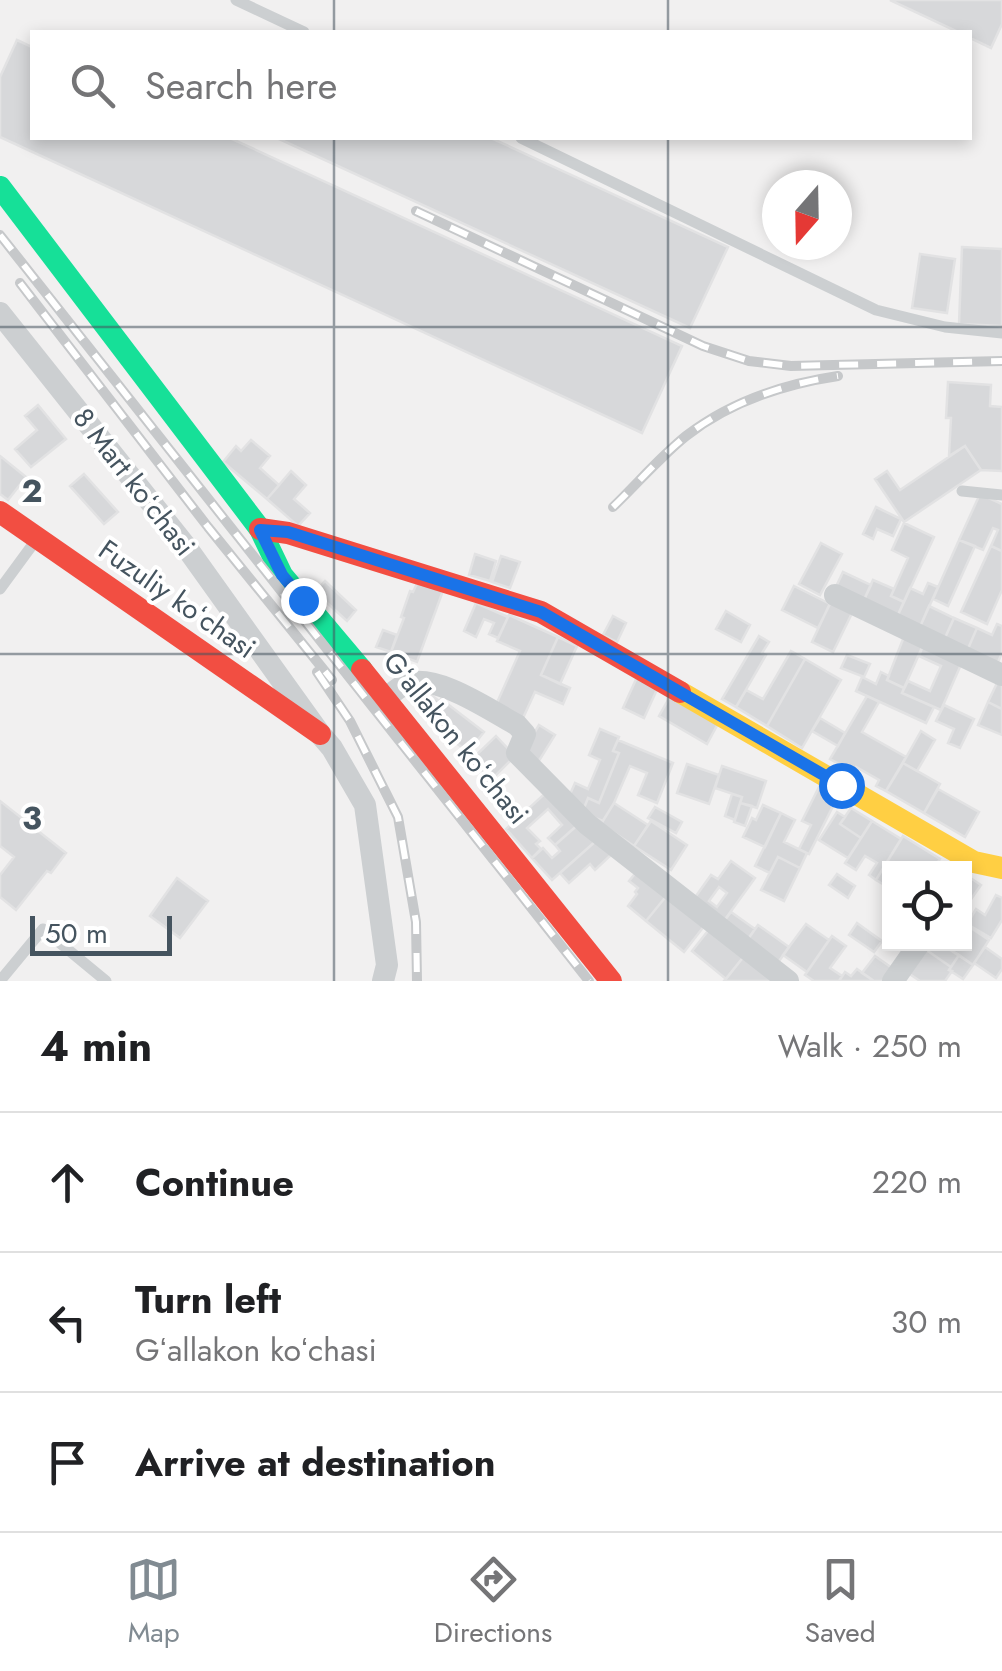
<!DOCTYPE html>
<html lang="en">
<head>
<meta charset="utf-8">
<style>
	body { margin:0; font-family:Jost,sans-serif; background:#f2f2f2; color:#202124 }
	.controls { position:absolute; right:30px; bottom:30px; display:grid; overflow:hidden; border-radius:0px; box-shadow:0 5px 15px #0003 }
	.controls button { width:90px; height:90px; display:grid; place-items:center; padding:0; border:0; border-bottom:2px solid #e0e0e0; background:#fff; color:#202124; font:50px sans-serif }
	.compass { position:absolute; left:762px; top:170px; width:90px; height:90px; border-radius:50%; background:#fff; box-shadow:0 5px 15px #0003; rotate:200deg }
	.scale { position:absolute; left:30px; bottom:25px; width:142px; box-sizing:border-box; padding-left:10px; border:5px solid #45545f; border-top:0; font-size:28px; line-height:35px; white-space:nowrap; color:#45545f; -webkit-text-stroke:8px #fff; paint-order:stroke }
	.stop { position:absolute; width:30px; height:30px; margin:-22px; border:8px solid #1a73e8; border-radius:50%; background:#fff }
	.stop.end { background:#1a73e8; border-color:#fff; box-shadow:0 2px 10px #0008 }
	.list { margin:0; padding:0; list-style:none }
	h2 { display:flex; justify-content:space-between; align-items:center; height:130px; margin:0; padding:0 40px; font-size:42px }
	h2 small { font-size:32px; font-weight:400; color:#757577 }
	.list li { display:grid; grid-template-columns:65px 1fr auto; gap:30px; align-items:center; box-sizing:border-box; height:140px; padding:0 40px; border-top:2px solid #e0e0e0 }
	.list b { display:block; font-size:38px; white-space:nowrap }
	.list p { margin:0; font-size:32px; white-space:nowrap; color:#757577 }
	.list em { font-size:32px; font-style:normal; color:#757577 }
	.icon { flex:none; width:55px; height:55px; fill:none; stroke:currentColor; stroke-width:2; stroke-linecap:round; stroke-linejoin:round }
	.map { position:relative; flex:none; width:1002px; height:981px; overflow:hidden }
	.search { position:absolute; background:#fff; box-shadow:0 5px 15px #0003; left:30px; right:30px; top:30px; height:110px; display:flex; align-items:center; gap:25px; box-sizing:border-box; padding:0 35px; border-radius:0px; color:#757577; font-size:38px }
	.sheet { height:550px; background:#fff }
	nav { display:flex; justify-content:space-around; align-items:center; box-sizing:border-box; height:140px; border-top:2px solid #e0e0e0; background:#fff; font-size:28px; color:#757577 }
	nav a { display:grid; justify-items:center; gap:5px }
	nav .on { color:#818b92 }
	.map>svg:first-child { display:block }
</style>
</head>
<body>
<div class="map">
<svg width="1002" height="981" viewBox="0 0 1002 981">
	<rect width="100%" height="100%" fill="#f1f0f0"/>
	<path fill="#d7d8da" stroke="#e2e2e3" stroke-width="2.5" fill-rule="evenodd" d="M 890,0 L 1002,0 L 1002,24 L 991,48 L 970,38 L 970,32 L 958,32 Z
		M 17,40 L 32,47 L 32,138 L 230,138 L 682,346 L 642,433 L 0,137 L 0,77 Z
		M 277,138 L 491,138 L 728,247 L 690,328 Z
		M 962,247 L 1002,249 L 1002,326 L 959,324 Z
		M 920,254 L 955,259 L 947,313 L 912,308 Z
		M 948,382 L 991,385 L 990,406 L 1002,407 L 1002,471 L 981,470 L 965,446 L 949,456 L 951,418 L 946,418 Z
		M 38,405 L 66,439 L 31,467 L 15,449 L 37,430 L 25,416 Z
		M 251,440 L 270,456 L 260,468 L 279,485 L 267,499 L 223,462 L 236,446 L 241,451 Z
		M 965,446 L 981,470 L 904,522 L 875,479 L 887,471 L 900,490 Z
		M 0,456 L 26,477 L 8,500 L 0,494 Z
		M 291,471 L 306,485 L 294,499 L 310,513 L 298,526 L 267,499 Z
		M 84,474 L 118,512 L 104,524 L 70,486 Z
		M 980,494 L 1002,504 L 1002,551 L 991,546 L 998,530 L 993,528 L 983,550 L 959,540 Z
		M 876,507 L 901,519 L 893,536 L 877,529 L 873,539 L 863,534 Z
		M 904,523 L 934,537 L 904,602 L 891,596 L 908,558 L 892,550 Z
		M 959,540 L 975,546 L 948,606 L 933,599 Z
		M 821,543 L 842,554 L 820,595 L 799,584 Z
		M 991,546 L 1002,551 L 1002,590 L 987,624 L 961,612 Z
		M 475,554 L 496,561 L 490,581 L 469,575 Z
		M 501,556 L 520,562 L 510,588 L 492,582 Z
		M 843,572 L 871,585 L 862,604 L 834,591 Z
		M 419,579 L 444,588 L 417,662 L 391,652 L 404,618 L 401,617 L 410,591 L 413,592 Z
		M 873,580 L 894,589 L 891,596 L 904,602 L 896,619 L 862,604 Z
		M 325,581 L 356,610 L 347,621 L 315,592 Z
		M 928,583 L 938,587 L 919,629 L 896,619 L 910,588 L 923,594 Z
		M 794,586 L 830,604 L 818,628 L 782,610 Z
		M 832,599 L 854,609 L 833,652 L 812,642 Z
		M 476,603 L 508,617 L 498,638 L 489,634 L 494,623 L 484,619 L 476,637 L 464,631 Z
		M 929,606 L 954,618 L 944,640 L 919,629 Z
		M 726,611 L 750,625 L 741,642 L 716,629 Z
		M 509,615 L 558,637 L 541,675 L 570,688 L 563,704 L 535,692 L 523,718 L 496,705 L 520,651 L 497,641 Z
		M 613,616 L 626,623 L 617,642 L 603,635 Z
		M 954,618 L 977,628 L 967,651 L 944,640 Z
		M 997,624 L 1002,626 L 1002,653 L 997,664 L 967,651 L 977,628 L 992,635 Z
		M 383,630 L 397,635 L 391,652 L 376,647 Z
		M 905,634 L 924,643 L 904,688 L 887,680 Z
		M 759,636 L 769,642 L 762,653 L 766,655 L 736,707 L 722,699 Z
		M 558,637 L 577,646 L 560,684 L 541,675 Z
		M 924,643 L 963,660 L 941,710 L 902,693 L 908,681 L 930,691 L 941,666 L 919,656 Z
		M 791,651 L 805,659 L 767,726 L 736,707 L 746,690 L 763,699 Z
		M 847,655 L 870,664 L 864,677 L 841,668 Z
		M 805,659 L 841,680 L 802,748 L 767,726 Z
		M 881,672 L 889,676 L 887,680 L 904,688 L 902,693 L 934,707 L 926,723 L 856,691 L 862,677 L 876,684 Z
		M 638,675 L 659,685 L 644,718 L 623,708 Z
		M 998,681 L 1002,682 L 1002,709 L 988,702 Z
		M 672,693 L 720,720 L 707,744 L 659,716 Z
		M 430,694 L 439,701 L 430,713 L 420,706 Z
		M 867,696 L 879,702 L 862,732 L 906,757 L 886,791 L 876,786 L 879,780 L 856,767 L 853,772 L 830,759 Z
		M 441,699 L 484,732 L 468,752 L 425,719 Z
		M 988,702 L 1002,709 L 1002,735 L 978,725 Z
		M 944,705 L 974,719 L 960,748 L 948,743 L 954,729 L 936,721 Z
		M 820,718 L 845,733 L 838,746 L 812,731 Z
		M 539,725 L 555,735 L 537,764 L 521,754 Z
		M 600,729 L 619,737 L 613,751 L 619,753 L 599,803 L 588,798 L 582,813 L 568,799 L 575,783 L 588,789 L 600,760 L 589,755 Z
		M 921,731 L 935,740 L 917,771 L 903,763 Z
		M 496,736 L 515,756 L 489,782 L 469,762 Z
		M 618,740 L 673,763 L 657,803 L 638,795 L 647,773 L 630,766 L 614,803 L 603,821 L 582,813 L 588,798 L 599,803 L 619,753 L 613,751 Z
		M 903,763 L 940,784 L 924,813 L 886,791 Z
		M 687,764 L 719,775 L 709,804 L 677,793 Z
		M 722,766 L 766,781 L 757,808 L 740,803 L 742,797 L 715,788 Z
		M 821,783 L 840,792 L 809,854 L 799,849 L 811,825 L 802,821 Z
		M 550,789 L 581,822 L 555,845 L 548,838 L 562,825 L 548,809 L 527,828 L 540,841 L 536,844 L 541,849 L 532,858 L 506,829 Z
		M 938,789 L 979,812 L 965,837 L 924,813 Z
		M 732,794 L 742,797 L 735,820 L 725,816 Z
		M 0,801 L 66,853 L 51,873 L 47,871 L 16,910 L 0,897 L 0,875 L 14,857 L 0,846 Z
		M 614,803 L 648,825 L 634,846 L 601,824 Z
		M 740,803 L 752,806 L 745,826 L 734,822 Z
		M 763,805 L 781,813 L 765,847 L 743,837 L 752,818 L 756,820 Z
		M 655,807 L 682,822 L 676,833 L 648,818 Z
		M 851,808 L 872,821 L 861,838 L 840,824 Z
		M 837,812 L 845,817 L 840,824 L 861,838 L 848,858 L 819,840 Z
		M 781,813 L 795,820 L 784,842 L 807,853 L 800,868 L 778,857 L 770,873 L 755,866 Z
		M 651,821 L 687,845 L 671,870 L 634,846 Z
		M 872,821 L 901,839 L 876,880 L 869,875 L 877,863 L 865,856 L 856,870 L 845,863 Z
		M 581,822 L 597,840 L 552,880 L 532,858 L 543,848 L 552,858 L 560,851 L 555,845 Z
		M 903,836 L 940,859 L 934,868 L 890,868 L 888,887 L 876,880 Z
		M 597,840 L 611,855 L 595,870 L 590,864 L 569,883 L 560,873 Z
		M 778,857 L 800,868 L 784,901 L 761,890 Z
		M 731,861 L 755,878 L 721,925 L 691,903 L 711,875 L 718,879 ZM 719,887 L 727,893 L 717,907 L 709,901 Z
		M 638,870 L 668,894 L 646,921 L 628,906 L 637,894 L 635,892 L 638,888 L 629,881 Z
		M 837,874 L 855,886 L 848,898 L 829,885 Z
		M 969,877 L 981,885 L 964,909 L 964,884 Z
		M 177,878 L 208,901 L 180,938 L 150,916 Z
		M 668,894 L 705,925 L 684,952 L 646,921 Z
		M 996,895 L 1002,898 L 1002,920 L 991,938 L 967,924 L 976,909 L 985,915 Z
		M 731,912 L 755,929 L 746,942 L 721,925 Z
		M 857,923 L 882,941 L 874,952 L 849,935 Z
		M 806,924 L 829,940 L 807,972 L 783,955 Z
		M 965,924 L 989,940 L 973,965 L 949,949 L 952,944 L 964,944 Z
		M 758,925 L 789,947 L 777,964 L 746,942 Z
		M 711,927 L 745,955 L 726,979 L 692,951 Z
		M 832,936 L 846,946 L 830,968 L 842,976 L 839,981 L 814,981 L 805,975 Z
		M 924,944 L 952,944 L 949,949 L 959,955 L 951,967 L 922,947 Z
		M 922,947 L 951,967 L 949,970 L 952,971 L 945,981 L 920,981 L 905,971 Z
		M 985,947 L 1002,959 L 1002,969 L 996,978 L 974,963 Z
		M 745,955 L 778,981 L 724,981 Z
		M 959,955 L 973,965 L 963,979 L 949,970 Z
		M 875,956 L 895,970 L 888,981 L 874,981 L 862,973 Z
		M 857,969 L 874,981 L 839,981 L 845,972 L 851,976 Z"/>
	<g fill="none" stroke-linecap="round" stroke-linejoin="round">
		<path stroke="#cccfd1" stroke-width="11" d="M 236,0 L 304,32
			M 521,138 L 876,310 L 945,327 L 1002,333
			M 962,491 L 1002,495
			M 0,589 L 36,540
			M 0,981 L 43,929 L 106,981"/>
		<path stroke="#cccfd1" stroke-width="22" d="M 0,313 L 184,544 L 320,734 L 332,748 L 365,805 L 387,965 L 383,981
			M 835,595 L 1002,675
			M 386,698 C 392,693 399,687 406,684 C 435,672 491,711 517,725 L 525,734 L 517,753 L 587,824 L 788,981
			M 893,981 L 919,944"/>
		<path stroke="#16e098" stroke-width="22" d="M 0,187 L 260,529 L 282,575 L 362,670"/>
		<path stroke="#ffcf43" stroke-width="22" d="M 680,692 L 974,862 L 1002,868"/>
		<path stroke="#f24e42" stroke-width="22" d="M 0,512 L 320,734
			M 260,529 L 288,533 L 541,612 L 680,692
			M 362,670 L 611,981"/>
		<defs>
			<path id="rail" d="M 416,211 L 703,346 L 749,361 L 791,366 L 1002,361
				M 0,235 L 589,981
				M 20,283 L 208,527 L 332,680
				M 613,507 C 637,484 660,457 686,436 C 730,402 784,384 838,376
				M 317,672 L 350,721 L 398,817 L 416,922 L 417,981"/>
		</defs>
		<use href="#rail" stroke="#c6c8ca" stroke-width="10"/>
		<use href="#rail" stroke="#fff" stroke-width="6" stroke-dasharray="19" stroke-linecap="butt"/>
	</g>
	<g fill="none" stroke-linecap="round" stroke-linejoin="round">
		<path stroke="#1a73e8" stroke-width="12" d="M 303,600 L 282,575 L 260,530 L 288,532 L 541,612 L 841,785"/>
	</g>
	<path fill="none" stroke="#45545f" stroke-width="2.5" stroke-opacity="0.55" d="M 334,0 L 334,32M 668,0 L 668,32M 334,138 L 334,981M 668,138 L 668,981M 0,327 L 1002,327M 0,654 L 1002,654"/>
	<g text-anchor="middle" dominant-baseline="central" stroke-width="8" stroke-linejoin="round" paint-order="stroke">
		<g font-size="28" fill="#45545f" stroke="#fff">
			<text transform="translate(134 482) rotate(52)">8 Mart koʻchasi</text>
			<text transform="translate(177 599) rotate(35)">Fuzuliy koʻchasi</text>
			<text transform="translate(456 738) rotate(51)">Gʻallakon koʻchasi</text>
		</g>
	</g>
	<g font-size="32" text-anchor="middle" font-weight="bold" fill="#45545f" stroke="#fff" stroke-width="8" stroke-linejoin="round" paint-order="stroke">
		<text x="32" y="502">2</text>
		<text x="32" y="829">3</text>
	</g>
</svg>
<div class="controls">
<button><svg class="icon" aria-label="locate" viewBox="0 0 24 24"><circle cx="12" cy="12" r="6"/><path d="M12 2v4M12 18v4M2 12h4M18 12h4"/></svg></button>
</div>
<svg class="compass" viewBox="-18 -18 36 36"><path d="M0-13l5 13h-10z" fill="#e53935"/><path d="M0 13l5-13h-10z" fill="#757577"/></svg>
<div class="scale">50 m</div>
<div class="stop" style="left:841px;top:785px"></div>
<div class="stop end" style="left:303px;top:600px"></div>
<div class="search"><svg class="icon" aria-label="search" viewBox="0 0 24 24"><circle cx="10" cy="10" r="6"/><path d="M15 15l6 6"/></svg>Search here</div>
</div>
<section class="sheet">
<h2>4 min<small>Walk · 250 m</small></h2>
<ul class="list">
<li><svg class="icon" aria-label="ahead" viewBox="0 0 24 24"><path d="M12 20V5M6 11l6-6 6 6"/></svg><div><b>Continue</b></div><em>220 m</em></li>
<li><svg class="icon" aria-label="left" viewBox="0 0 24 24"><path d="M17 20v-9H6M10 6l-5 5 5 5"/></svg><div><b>Turn left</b><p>Gʻallakon koʻchasi</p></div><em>30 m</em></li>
<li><svg class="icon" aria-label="arrive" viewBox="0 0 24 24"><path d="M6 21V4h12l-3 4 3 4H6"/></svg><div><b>Arrive at destination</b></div></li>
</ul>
</section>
<nav>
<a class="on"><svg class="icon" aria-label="map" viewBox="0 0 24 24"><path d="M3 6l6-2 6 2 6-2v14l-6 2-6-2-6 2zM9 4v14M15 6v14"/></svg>Map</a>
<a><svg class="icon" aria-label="directions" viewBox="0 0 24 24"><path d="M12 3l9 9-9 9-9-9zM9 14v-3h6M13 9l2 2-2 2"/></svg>Directions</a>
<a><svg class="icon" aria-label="saved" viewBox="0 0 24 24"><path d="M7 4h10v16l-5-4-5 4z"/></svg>Saved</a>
</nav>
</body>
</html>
